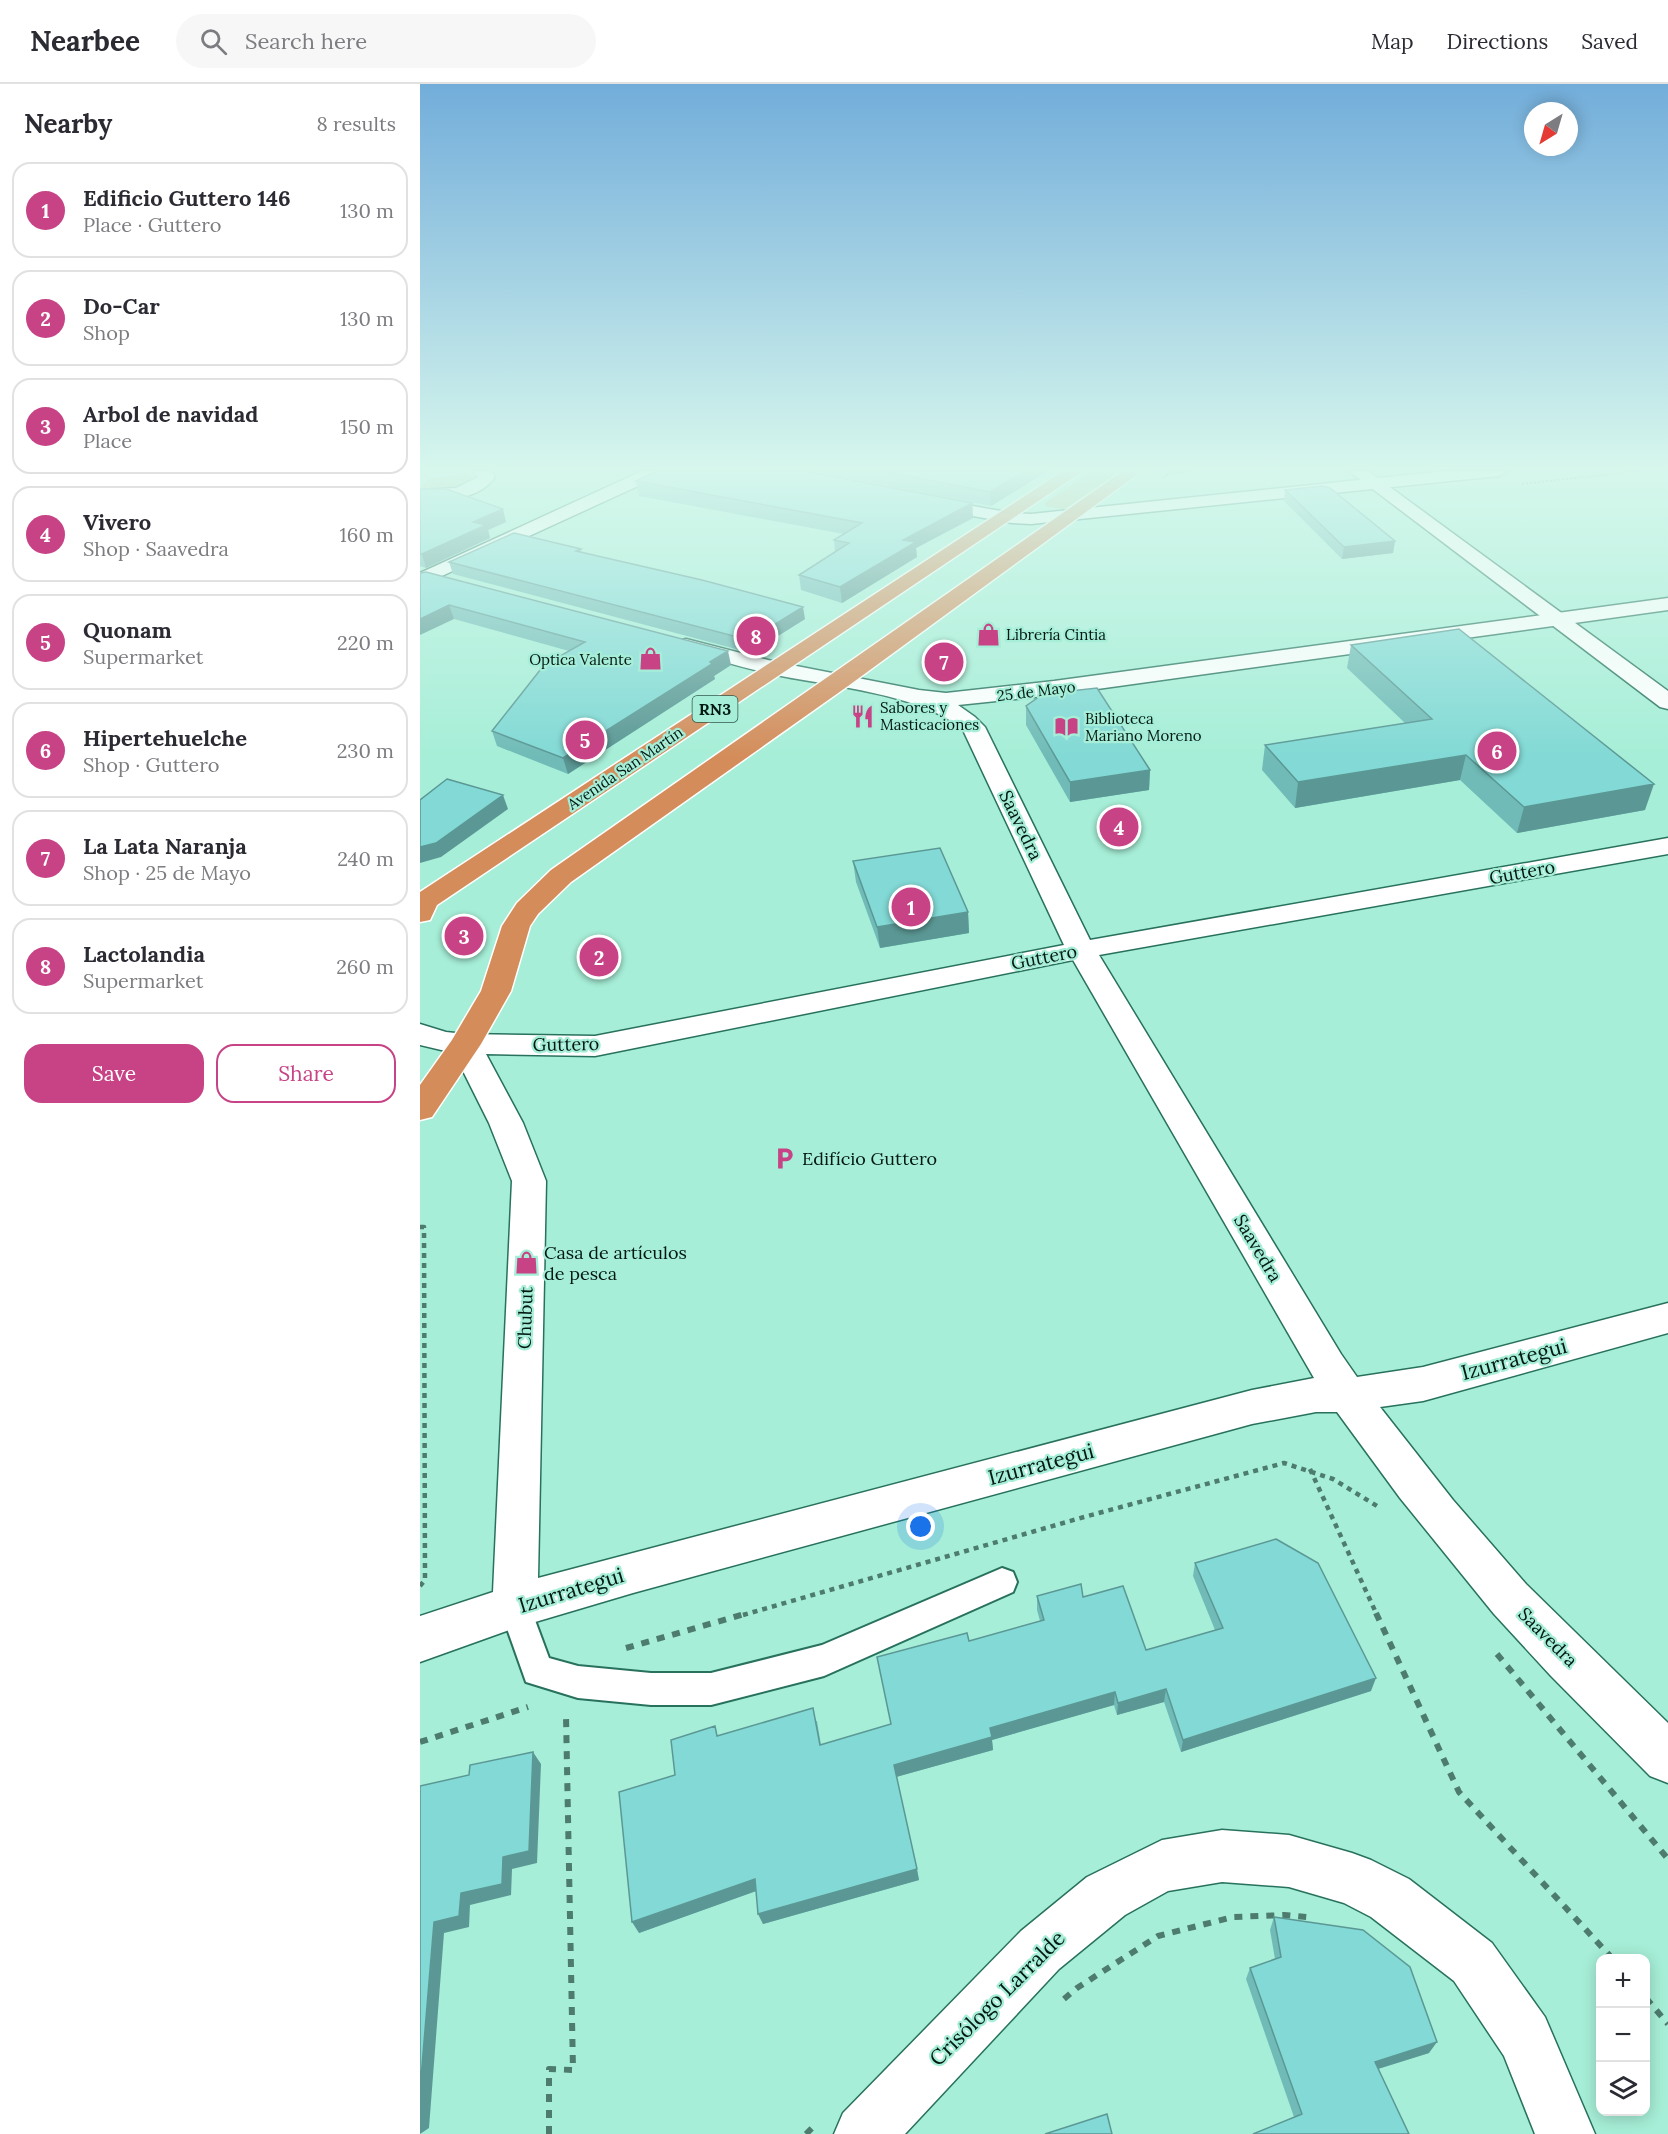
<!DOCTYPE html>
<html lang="en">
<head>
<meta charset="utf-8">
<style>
	body { margin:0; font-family:Lora,serif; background:#f7f7f7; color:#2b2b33 }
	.controls { position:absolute; right:18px; bottom:18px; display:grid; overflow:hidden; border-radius:12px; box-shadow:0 3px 15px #0003 }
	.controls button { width:54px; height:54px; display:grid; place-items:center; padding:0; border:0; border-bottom:2px solid #e1e1e2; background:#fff; color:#2b2b33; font:30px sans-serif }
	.compass { position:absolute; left:1104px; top:18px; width:54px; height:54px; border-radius:50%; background:#fff; box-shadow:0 3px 15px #0003; rotate:217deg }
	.you { position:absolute; left:501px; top:1443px; width:21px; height:21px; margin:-15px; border:4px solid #fff; border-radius:50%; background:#1a73e8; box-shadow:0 0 0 9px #1a73e833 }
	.badge { display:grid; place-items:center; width:39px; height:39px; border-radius:50%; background:#c74386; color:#fff; font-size:20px; font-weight:700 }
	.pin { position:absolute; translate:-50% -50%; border:3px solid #fff; box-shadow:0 2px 6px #0006 }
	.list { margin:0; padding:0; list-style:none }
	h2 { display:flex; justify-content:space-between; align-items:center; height:78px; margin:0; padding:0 24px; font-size:26px }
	h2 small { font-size:20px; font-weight:400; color:#7c7c81 }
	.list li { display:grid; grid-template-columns:39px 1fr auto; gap:18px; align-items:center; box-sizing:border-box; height:96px; margin:0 12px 12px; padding:0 12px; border:2px solid #e1e1e2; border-radius:18px }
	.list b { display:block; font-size:22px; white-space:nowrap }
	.list p { margin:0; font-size:20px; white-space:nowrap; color:#7c7c81 }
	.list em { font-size:20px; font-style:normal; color:#7c7c81 }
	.actions { display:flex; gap:12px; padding:18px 24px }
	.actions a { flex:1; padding:14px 0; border:2px solid #c74386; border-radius:18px; text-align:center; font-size:21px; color:#c74386 }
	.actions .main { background:#c74386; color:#fff }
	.icon { flex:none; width:33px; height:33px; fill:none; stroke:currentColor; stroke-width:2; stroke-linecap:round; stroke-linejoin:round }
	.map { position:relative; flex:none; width:1248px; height:2050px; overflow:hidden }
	header { display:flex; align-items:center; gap:36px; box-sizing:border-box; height:84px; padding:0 30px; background:#fff; border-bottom:2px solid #e1e1e2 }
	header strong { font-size:28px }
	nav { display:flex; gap:33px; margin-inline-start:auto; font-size:21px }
	.search { width:420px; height:54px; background:#f7f7f7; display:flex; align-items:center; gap:15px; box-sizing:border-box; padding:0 21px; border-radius:33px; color:#7c7c81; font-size:22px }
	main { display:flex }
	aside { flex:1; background:#fff }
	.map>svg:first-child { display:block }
</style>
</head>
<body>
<header>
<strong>Nearbee</strong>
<div class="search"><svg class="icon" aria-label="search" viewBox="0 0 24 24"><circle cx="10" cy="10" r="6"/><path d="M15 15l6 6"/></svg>Search here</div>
<nav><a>Map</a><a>Directions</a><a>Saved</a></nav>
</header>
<main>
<aside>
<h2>Nearby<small>8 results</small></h2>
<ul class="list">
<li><span class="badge">1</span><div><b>Edificio Guttero 146</b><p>Place · Guttero</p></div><em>130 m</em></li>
<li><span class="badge">2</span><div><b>Do-Car</b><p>Shop</p></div><em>130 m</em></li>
<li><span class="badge">3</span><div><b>Arbol de navidad</b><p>Place</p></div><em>150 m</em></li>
<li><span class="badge">4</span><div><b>Vivero</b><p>Shop · Saavedra</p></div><em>160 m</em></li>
<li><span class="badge">5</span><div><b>Quonam</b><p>Supermarket</p></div><em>220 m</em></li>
<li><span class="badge">6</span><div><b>Hipertehuelche</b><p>Shop · Guttero</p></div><em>230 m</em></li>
<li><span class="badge">7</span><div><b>La Lata Naranja</b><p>Shop · 25 de Mayo</p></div><em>240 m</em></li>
<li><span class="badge">8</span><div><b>Lactolandia</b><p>Supermarket</p></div><em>260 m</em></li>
</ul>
<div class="actions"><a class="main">Save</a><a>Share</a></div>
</aside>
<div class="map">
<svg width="1248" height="2050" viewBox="0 0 1248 2050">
	<rect width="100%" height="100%" fill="#a6eed7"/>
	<path fill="#babf8f" d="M 672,387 L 700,387 L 648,423 L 643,425 L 625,422 L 625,419 Z
		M 45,389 L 53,391 C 45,409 17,410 1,403 L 9,395 Z"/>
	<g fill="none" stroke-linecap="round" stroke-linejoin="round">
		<defs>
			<path id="service" d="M 582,1484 L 593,1488 L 597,1498 L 593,1508 L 404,1592 L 291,1621 L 231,1621 L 158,1614 L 106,1598 L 79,1522 L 84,1512 L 95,1507 L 106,1512 L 129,1574 L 158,1582 L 231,1589 L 291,1589 L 402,1561 Z"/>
			<path id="minor" d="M 53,387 L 71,387 L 75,393 C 59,416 26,417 0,416 L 0,406 L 36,404 L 58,393 Z
				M 222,387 L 244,387 L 242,391 L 0,502 L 0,489 Z
				M 1026,387 L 1087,387 L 1079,392 L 611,440 L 592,439 L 508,424 L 502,423 L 499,419 L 502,415 L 508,414 L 592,429 L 611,430 Z
				M 1248,514 L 1248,526 L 634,611 L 538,621 L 555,633 L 565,643 L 670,856 L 1248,754 L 1248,770 L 679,871 L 921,1270 L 937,1293 L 1003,1283 L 1248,1219 L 1248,1249 L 1003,1317 L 960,1323 L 1033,1416 L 1106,1500 L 1248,1639 L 1248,1699 L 1230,1692 L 1131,1592 L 1074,1530 L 980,1414 L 917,1328 L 896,1328 L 832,1340 L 213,1509 L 95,1544 L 0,1578 L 0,1532 L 73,1508 L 92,1097 L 69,1039 L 34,969 L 0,961 L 0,940 L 26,948 L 45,950 L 175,952 L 644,861 L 543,646 C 503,610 409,602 356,591 C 323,584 291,574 259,565 L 255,561 L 259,557 L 266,555 L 356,578 L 499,606 L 526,609 L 634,597 ZM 653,876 L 894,1294 L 832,1306 L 118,1494 L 126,1097 L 103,1039 L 66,970 L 175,972 Z
				M 802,1746 L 869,1751 L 932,1769 L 951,1776 L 989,1795 L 1072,1859 L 1125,1933 L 1175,2050 L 1115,2050 L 1084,1972 L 1034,1897 L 951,1833 L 924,1819 L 869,1803 L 802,1798 L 748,1807 L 705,1831 L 639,1885 L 485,2050 L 414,2050 L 423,2029 L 601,1847 L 667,1793 L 742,1756 Z"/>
			<path id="tertiary" d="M 929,387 L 948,387 L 1248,607 L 1248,625 L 1240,623 Z"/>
			<path id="trunk" d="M 643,387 L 663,387 L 17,821 L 10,836 L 0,838 L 0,808 Z
				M 703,387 L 722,387 L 428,602 L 151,798 L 118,830 L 110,842 L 91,907 L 61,960 L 12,1033 L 0,1036 L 0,1001 L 32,956 L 61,907 L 82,842 L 97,819 L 131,786 Z"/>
		</defs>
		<use href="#service" stroke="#28715d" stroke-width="4"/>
		<use href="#minor" stroke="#28715d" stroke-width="3"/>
		<use href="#tertiary" stroke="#28715d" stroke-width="3"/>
		<use href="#trunk" stroke="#fff" stroke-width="3"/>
		<path stroke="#4d7b6d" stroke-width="2" stroke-dasharray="2 2" stroke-linecap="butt" d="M 743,394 L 752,387
			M 1102,400 L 1218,387"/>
		<path stroke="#4d7b6d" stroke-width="4.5" stroke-dasharray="5 5" stroke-linecap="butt" d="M 0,1143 L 4,1143 L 5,1496 L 0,1502
			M 890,1385 L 957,1531
			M 323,1531 L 664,1433 L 864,1379 L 913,1395 L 957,1422"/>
		<path stroke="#4d7b6d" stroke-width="6" stroke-dasharray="8 8" stroke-linecap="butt" d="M 956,1529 L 1039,1708 L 1192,1874
			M 206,1564 L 328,1529
			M 1077,1570 L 1248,1775
			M 0,1658 L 108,1623
			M 1226,1914 L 1248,1940
			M 644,1915 L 657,1904 L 738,1852 L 813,1833 L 864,1831 L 887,1833
			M 129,2050 L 129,1985 L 153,1986 L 146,1632
			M 386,2050 L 394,2042"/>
		<use href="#service" fill="#fff" fill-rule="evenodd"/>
		<use href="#minor" fill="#fff" fill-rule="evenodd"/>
		<use href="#tertiary" fill="#fff" fill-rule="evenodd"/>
		<use href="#trunk" fill="#d48c5a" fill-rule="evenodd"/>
	</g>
	<path fill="#70bbb7" d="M 392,387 L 628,387 L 571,422 Z
		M 216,397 L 552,419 L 553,434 L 496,464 L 497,473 L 422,519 L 381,506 L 379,491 L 415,468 L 414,456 L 424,450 L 219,412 Z
		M 0,405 L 86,438 L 68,446 L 70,454 L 6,484 L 0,482 Z
		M 865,406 L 975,457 L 973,469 L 922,475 L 864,417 Z
		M 161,465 L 161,468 L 385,535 L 331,569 L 33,490 L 29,478 Z
		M 0,489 L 311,581 L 294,592 L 295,595 L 148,690 L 77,662 L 72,647 L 149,567 L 34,535 Z
		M 931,561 L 1225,726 L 1097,749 L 1040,696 L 875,724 L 842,686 L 845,661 L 985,639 L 927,584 Z
		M 606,622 L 730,686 L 729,706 L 650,718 L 606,641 Z
		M 433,777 L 548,828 L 549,849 L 460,864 L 436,798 Z
		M 775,1479 L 951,1607 L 761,1668 L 744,1618 L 697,1631 L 694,1621 L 572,1656 L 573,1666 L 476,1693 L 499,1796 L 343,1840 L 336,1807 L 219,1849 L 255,1691 L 299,1652 L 397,1637 L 401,1661 L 471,1640 L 549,1557 L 620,1537 L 617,1526 L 617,1512 L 663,1513 L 726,1566 L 795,1546 L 773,1492 Z
		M 854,1833 L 1009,1969 L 958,1985 L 989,2050 L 874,2033 L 826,1895 L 830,1884 L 855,1875 L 850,1846 Z"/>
	<path fill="#5b9895" d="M 605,387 L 628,387 L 571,422 L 570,408 Z
		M 754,387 L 776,387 L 754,390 Z
		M 552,419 L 553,434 L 496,464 L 497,473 L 422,519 L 420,503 L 483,456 Z
		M 83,425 L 86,438 L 68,446 L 70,454 L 6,484 L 2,470 L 53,438 Z
		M 975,457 L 973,469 L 922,475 L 924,463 Z
		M 29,521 L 34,535 L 0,551 L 0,535 Z
		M 383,523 L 385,535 L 331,569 L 329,556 Z
		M 308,567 L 311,581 L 294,592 L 295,595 L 148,690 L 143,674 Z
		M 1046,671 L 1040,696 L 875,724 L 878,698 Z
		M 730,686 L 729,706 L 650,718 L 650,698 Z
		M 1234,700 L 1225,726 L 1097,749 L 1104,723 Z
		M 83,711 L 88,725 L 21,773 L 0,779 L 0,763 Z
		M 548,828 L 549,849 L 460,864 L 457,843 Z
		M 956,1594 L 951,1607 L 761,1668 L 763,1656 Z
		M 746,1605 L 744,1618 L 697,1631 L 698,1619 Z
		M 695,1608 L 694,1621 L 572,1656 L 573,1666 L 476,1693 L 474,1681 L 570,1644 Z
		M 113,1668 L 121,1680 L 117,1779 L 92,1785 L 91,1811 L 50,1821 L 49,1843 L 24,1849 L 9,2044 L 0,2050 L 0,2006 L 14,1838 L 41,1809 L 83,1773 Z
		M 497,1785 L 499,1796 L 343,1840 L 338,1830 Z
		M 335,1795 L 339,1806 L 219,1849 L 212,1838 Z
		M 1017,1958 L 1009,1969 L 948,1988 L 955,1978 Z"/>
	<path fill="#82d9d5" stroke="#5b9895" stroke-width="1.5" d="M 238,387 L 385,387 L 552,419 L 483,456 L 496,458 L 420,503 L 379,491 L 429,459 L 414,456 L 442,439 L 216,397 Z
		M 462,387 L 605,387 L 570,408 Z
		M 902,402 L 910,404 L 975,457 L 924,463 L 865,406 Z
		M 0,405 L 26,405 L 83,425 L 53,438 L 66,441 L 2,470 L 0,470 Z
		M 94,449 L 161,465 L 156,467 L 282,496 L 383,523 L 329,556 L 29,478 Z
		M 6,488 L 308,567 L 290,578 L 292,580 L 143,674 L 72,647 L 124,581 L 165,558 L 29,521 L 0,535 L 0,489 Z
		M 1039,545 L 1234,700 L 1104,723 L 1046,671 L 878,698 L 845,661 L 1012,635 L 931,561 Z
		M 677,604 L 730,686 L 650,698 L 606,622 L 623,610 Z
		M 27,695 L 83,711 L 16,759 L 0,763 L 0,716 Z
		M 520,764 L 548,828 L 457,843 L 433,777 Z
		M 856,1455 L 898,1479 L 956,1594 L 763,1656 L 746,1605 L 698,1619 L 695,1608 L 570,1644 L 572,1653 L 474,1681 L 497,1785 L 338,1830 L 335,1795 L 212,1838 L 199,1708 L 255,1691 L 251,1656 L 295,1642 L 297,1652 L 393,1624 L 400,1661 L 471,1640 L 457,1573 L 547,1549 L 549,1557 L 624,1536 L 617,1512 L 661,1500 L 663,1513 L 703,1502 L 726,1566 L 803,1544 L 775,1479 Z
		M 113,1668 L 109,1767 L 83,1773 L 82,1800 L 41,1809 L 39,1832 L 14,1838 L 0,2006 L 0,1702 L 49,1691 L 50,1681 Z
		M 854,1833 L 943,1846 L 990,1883 L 1017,1958 L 955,1978 L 989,2050 L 833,2050 L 882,2030 L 830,1884 L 861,1873 Z
		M 687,2030 L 692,2050 L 625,2050 Z"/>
	<linearGradient id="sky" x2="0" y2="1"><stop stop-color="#72adda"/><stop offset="0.57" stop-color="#d7f7ed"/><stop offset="1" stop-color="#d7f7ed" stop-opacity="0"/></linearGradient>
	<rect width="1248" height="674" fill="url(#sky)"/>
	<defs>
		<symbol id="shop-bare" viewBox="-9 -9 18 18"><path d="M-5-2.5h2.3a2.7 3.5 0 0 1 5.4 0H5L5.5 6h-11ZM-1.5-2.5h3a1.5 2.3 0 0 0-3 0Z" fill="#c74386" stroke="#a6eed7" stroke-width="2.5" paint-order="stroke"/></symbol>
		<symbol id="restaurant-bare" viewBox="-9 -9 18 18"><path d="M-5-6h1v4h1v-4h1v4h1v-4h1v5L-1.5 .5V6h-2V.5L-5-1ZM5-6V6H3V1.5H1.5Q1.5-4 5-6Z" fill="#c74386" stroke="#a6eed7" stroke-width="2.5" paint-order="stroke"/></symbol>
		<symbol id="library-bare" viewBox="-9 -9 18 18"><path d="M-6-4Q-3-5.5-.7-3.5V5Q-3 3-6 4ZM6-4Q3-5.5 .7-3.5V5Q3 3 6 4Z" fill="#c74386" stroke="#a6eed7" stroke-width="2.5" paint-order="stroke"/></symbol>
		<symbol id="parking-bare" viewBox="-9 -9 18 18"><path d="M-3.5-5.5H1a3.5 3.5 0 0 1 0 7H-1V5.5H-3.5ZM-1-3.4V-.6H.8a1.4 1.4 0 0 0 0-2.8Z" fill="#c74386" stroke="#a6eed7" stroke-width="2.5" paint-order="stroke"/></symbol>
	</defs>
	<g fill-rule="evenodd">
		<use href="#shop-bare" x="552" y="534" width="33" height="33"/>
		<use href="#shop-bare" x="214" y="558" width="33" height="33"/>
		<use href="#restaurant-bare" x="426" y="616" width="33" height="33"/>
		<use href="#library-bare" x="630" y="626" width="33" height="33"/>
		<use href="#parking-bare" x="348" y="1058" width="33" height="33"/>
		<use href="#shop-bare" x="90" y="1162" width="33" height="33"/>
	</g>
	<g text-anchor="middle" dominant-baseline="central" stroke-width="4.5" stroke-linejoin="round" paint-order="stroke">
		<g font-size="15" fill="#001811" stroke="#a6eed7" text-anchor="start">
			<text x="586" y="550">Librería Cintia</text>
			<text x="212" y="575" text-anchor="end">Optica Valente</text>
			<text x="460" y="623">Sabores y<tspan x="460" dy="17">Masticaciones</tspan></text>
			<text x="665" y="634">Biblioteca<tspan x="665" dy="17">Mariano Moreno</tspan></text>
		</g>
		<g font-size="15" fill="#001811" stroke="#a6eed7">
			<text transform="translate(616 607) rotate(-7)">25 de Mayo</text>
			<text transform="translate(205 684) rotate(-34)">Avenida San Martín</text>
		</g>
		<rect fill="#a6eed7" stroke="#32584c" stroke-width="1.5" x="272.5" y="612" width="45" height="26" rx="4.5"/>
		<g font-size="16" font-weight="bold" fill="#001811">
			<text x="295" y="625">RN3</text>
		</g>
		<g font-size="18" fill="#001811" stroke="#a6eed7">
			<text transform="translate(601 741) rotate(64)">Saavedra</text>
			<text transform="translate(1102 788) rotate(-10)">Guttero</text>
			<text transform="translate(624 873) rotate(-11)">Guttero</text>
			<text transform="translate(146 960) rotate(-1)">Guttero</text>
			<text transform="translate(838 1164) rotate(59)">Saavedra</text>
			<text transform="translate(105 1234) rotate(-88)">Chubut</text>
			<text transform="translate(1128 1553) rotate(45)">Saavedra</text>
		</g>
		<g font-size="18" fill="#001811" stroke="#a6eed7" text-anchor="start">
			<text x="382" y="1074">Edifício Guttero</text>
			<text x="124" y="1168">Casa de artículos<tspan x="124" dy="21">de pesca</tspan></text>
		</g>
		<g font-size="21" fill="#001811" stroke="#a6eed7">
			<text transform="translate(1094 1275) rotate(-15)">Izurrategui</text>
			<text transform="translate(621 1380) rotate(-15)">Izurrategui</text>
			<text transform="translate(151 1506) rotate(-17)">Izurrategui</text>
			<text transform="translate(577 1914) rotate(-45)">Crisólogo Larralde</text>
		</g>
	</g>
</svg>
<div class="controls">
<button>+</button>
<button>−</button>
<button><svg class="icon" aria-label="layers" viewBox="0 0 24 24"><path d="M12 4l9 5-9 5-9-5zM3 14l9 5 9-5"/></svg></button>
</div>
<svg class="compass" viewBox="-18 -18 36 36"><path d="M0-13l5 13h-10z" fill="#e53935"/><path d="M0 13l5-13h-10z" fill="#7c7c81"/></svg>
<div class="you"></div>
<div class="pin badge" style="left:491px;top:823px">1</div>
<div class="pin badge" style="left:179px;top:873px">2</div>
<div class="pin badge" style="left:44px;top:852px">3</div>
<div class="pin badge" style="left:699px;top:743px">4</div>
<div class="pin badge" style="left:165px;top:656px">5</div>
<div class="pin badge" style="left:1077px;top:667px">6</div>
<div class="pin badge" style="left:524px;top:578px">7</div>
<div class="pin badge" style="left:336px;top:552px">8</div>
</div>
</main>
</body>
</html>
